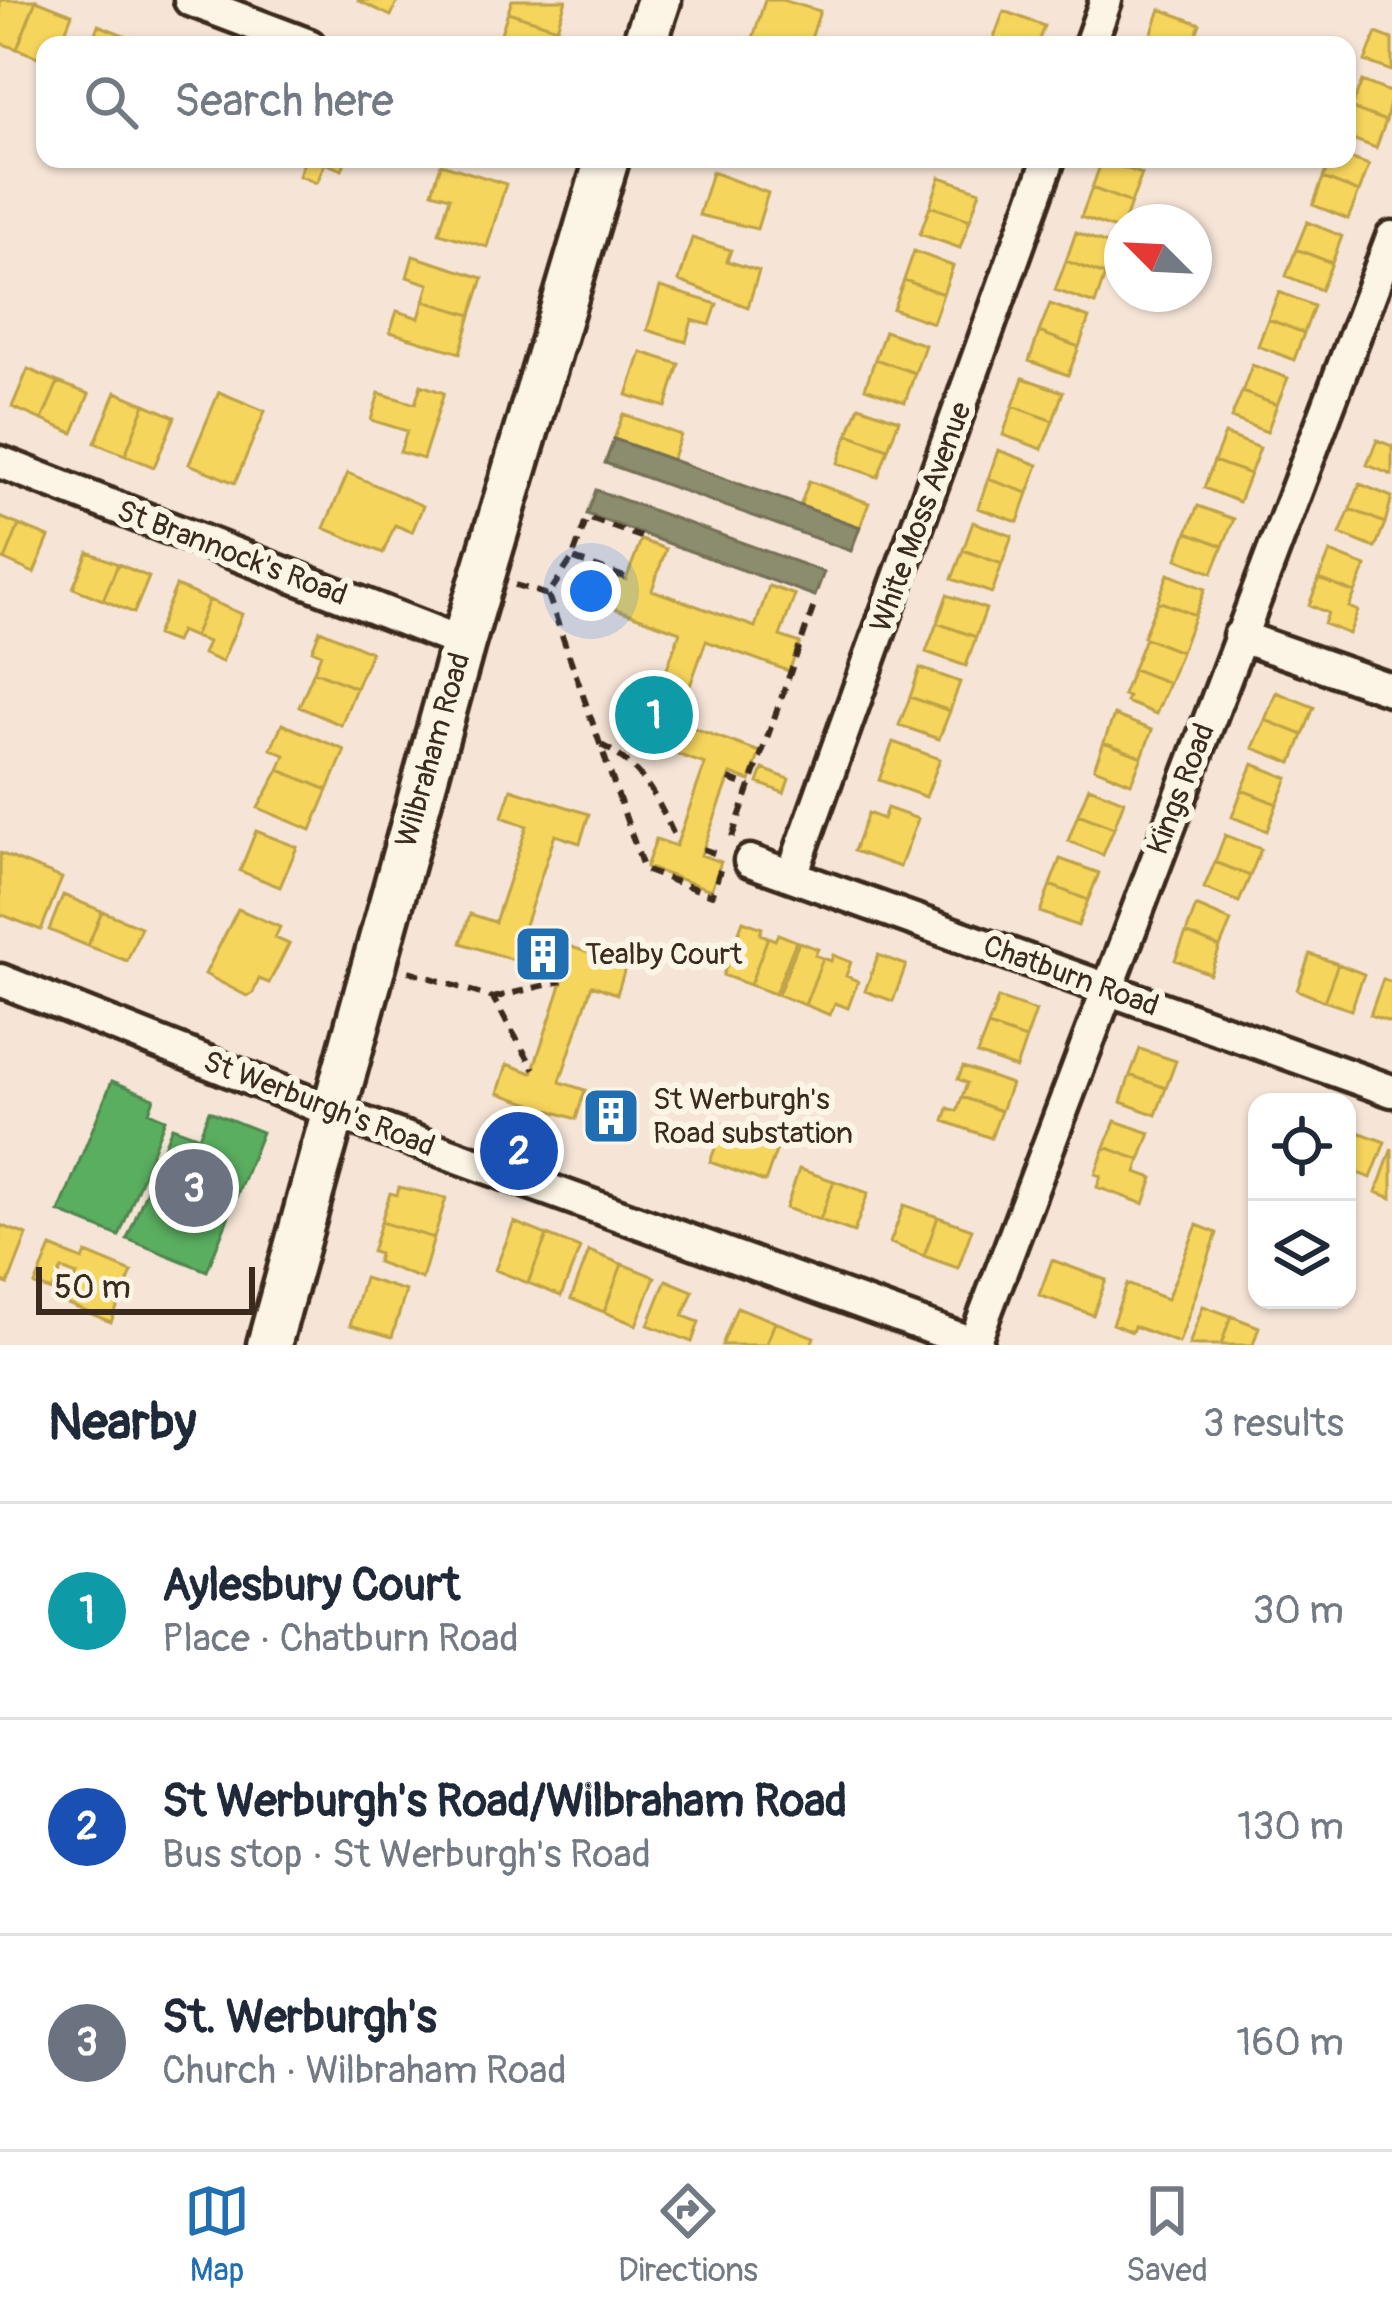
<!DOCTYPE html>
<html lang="en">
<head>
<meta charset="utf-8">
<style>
	body { margin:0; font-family:Pangolin,sans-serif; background:#f2f2f3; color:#1f2937 }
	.controls { position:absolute; right:36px; bottom:36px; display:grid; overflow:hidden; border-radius:24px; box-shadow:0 3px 9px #0004 }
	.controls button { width:108px; height:108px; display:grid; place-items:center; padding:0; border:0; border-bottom:3px solid #e0e1e3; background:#fff; color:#1f2937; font:60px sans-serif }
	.compass { position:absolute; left:1104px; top:204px; width:108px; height:108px; border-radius:50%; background:#fff; box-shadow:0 3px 9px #0004; rotate:294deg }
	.scale { position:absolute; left:36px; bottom:30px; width:219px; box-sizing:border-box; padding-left:12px; border:6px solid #3b2a1e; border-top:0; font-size:33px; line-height:42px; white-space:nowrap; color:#3b2a1e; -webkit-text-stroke:9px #fcf5e5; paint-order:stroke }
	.you { position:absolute; left:591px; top:591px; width:42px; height:42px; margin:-30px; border:9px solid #fff; border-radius:50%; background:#1a73e8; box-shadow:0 0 0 18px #1a73e833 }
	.badge { display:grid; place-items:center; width:78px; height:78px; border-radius:50%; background:#1f6fb2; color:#fff; font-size:39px; font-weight:700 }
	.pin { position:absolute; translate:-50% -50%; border:6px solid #fff; box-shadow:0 3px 12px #0006 }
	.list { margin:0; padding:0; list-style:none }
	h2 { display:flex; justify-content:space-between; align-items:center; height:156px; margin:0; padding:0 48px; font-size:51px }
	h2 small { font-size:39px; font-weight:400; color:#747a83 }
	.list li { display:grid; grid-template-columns:78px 1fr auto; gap:36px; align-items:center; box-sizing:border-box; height:216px; padding:0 48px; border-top:3px solid #e0e1e3 }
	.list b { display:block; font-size:45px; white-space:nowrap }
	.list p { margin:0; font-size:39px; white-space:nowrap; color:#747a83 }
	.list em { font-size:39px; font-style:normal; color:#747a83 }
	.icon { flex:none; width:66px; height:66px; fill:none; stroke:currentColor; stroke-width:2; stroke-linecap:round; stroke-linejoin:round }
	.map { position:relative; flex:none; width:1392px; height:1345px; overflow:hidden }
	.search { position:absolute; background:#fff; box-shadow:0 3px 9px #0004; left:36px; right:36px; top:36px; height:132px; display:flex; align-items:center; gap:30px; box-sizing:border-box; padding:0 42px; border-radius:24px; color:#747a83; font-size:45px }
	.sheet { height:804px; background:#fff }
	nav { display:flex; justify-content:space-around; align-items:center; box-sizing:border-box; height:168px; border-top:3px solid #e0e1e3; background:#fff; font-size:33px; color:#747a83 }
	nav a { display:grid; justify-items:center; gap:6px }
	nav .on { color:#1f6fb2 }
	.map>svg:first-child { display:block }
</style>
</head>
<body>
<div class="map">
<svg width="1392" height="1345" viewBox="0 0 1392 1345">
	<rect width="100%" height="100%" fill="#f6e5d7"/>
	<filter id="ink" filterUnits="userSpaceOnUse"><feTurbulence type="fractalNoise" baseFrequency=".00833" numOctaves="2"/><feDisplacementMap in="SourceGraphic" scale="24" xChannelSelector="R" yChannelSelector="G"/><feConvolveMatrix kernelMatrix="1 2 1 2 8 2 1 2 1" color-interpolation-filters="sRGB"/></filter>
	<g filter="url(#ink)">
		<path fill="#f6d55c" stroke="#bea249" stroke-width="3" d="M 0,0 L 36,0 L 17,49 L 0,43 Z
			M 36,0 L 72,14 L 60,45 L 45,45 L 45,60 L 17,49 Z
			M 357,0 L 398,0 L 391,16 Z
			M 512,0 L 566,0 L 557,28 L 508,12 Z
			M 765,0 L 782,0 L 820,11 L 809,45 L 775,45 L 753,38 Z
			M 1160,9 L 1200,24 L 1192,45 L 1170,45 L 1150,38 Z
			M 1004,11 L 1044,26 L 1037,45 L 1008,45 L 993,40 Z
			M 508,12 L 557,28 L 552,45 L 497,45 Z
			M 98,25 L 137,40 L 135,45 L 91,45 Z
			M 1376,33 L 1392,39 L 1392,71 L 1365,61 Z
			M 1362,81 L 1392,93 L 1386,121 L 1351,108 Z
			M 1351,108 L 1386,121 L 1376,148 L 1347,137 Z
			M 1347,157 L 1369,165 L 1359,192 L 1323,178 L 1331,159 Z
			M 305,159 L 346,159 L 342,170 L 325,163 L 317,183 L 299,176 Z
			M 1102,160 L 1142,174 L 1131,203 L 1092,188 Z
			M 441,164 L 506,184 L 487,247 L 439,233 L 450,197 L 432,192 Z
			M 712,172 L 768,193 L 757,229 L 699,215 Z
			M 940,177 L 980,191 L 970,220 L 930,206 Z
			M 1323,178 L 1359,192 L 1348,219 L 1313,205 Z
			M 1092,188 L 1131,203 L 1121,231 L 1081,217 Z
			M 930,206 L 970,220 L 960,248 L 920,234 Z
			M 1307,222 L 1342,236 L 1332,263 L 1296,249 Z
			M 1076,232 L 1115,247 L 1105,275 L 1066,261 Z
			M 692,238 L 731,250 L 727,261 L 759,271 L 748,307 L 679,281 Z
			M 1296,249 L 1332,263 L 1321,290 L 1286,276 Z
			M 914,251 L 953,266 L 943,294 L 904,280 Z
			M 413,256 L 483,278 L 471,315 L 424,301 L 429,284 L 407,277 Z
			M 1066,261 L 1105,275 L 1095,304 L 1055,290 Z
			M 904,280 L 943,294 L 933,323 L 893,309 Z
			M 660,287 L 717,304 L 710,325 L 692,320 L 686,342 L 647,330 Z
			M 1279,292 L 1314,306 L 1304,333 L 1268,319 Z
			M 424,301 L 471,315 L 460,353 L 390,332 L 397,311 L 419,318 Z
			M 1050,304 L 1089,318 L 1079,347 L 1039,332 Z
			M 1268,319 L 1304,333 L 1294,360 L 1258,346 Z
			M 885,331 L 925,345 L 915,373 L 875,359 Z
			M 1039,332 L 1079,347 L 1068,375 L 1029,361 Z
			M 641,352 L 679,364 L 666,407 L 627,395 Z
			M 875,359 L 915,373 L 905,402 L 865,388 Z
			M 1252,365 L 1288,378 L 1277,405 L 1242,392 Z
			M 28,369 L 58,382 L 42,420 L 12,407 Z
			M 1023,378 L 1063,392 L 1053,421 L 1013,406 Z
			M 58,382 L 89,394 L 73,433 L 42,420 Z
			M 421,385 L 444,393 L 423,459 L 400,452 L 407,431 L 371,420 L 379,393 L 415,404 Z
			M 116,392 L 145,404 L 125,455 L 95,443 Z
			M 219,392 L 265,411 L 235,483 L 189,464 Z
			M 1242,392 L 1277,405 L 1267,432 L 1231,418 Z
			M 145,404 L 175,417 L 154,467 L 125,455 Z
			M 859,406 L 899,420 L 888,449 L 848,434 Z
			M 1013,406 L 1053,421 L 1042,449 L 1003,435 Z
			M 623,414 L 681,435 L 672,460 L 614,439 Z
			M 848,434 L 888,449 L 878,477 L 838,463 Z
			M 1225,434 L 1260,448 L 1250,474 L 1214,461 Z
			M 1377,440 L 1392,446 L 1392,475 L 1367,465 Z
			M 998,450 L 1038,465 L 1028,493 L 988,479 Z
			M 1214,461 L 1250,474 L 1239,502 L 1204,488 Z
			M 348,473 L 423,506 L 412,532 L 395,525 L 383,553 L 324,528 Z
			M 988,479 L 1028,493 L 1018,522 L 978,508 Z
			M 809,481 L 869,503 L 860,527 L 800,506 Z
			M 1360,484 L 1392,497 L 1385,523 L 1350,509 Z
			M 1198,506 L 1234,519 L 1223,546 L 1187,532 Z
			M 1350,509 L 1385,523 L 1375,548 L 1340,534 Z
			M 0,517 L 19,525 L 5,560 L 0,558 Z
			M 973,522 L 1012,536 L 1002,564 L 963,550 Z
			M 19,525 L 49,537 L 34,573 L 5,560 Z
			M 1187,532 L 1223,546 L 1212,573 L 1177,559 Z
			M 641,540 L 666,549 L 652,590 L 755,627 L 769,586 L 795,595 L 780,636 L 800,643 L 789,671 L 706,641 L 677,722 L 760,752 L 750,781 L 731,774 L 703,849 L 701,855 L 721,862 L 711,890 L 646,867 L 656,839 L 676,846 L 705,764 L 622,735 L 632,706 L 651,713 L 680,632 L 597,602 L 607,574 L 626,580 Z
			M 963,550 L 1002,564 L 992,593 L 952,579 Z
			M 88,552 L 118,564 L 103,600 L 73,588 Z
			M 1330,552 L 1366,566 L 1355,593 L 1319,579 Z
			M 118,564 L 149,577 L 134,613 L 103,600 Z
			M 1168,574 L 1205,589 L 1195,615 L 1158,601 Z
			M 1319,579 L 1355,593 L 1349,607 L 1358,611 L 1349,634 L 1324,624 L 1328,613 L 1309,605 Z
			M 176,586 L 209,600 L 194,637 L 180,631 L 175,642 L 156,635 Z
			M 947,595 L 986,609 L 976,637 L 937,623 Z
			M 209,600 L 242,614 L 222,662 L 203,654 L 208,642 L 194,637 Z
			M 1158,601 L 1195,615 L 1181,652 L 1143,637 Z
			M 937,623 L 976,637 L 966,666 L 926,652 Z
			M 320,630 L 371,652 L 356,688 L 314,671 L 321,654 L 312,650 Z
			M 1145,638 L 1181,652 L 1169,683 L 1133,669 Z
			M 920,668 L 960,682 L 950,711 L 910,697 Z
			M 1133,669 L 1169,683 L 1156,714 L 1126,702 L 1128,697 L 1123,695 Z
			M 314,671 L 356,688 L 341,725 L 299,707 Z
			M 1276,692 L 1314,707 L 1303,735 L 1265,720 Z
			M 910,697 L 950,711 L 939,739 L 899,725 Z
			M 1114,715 L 1152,730 L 1142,757 L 1104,742 Z
			M 1265,720 L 1303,735 L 1292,763 L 1253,748 Z
			M 282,724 L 345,750 L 328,790 L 279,770 L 285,755 L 271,749 Z
			M 893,742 L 940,759 L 926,797 L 879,780 Z
			M 1104,742 L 1142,757 L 1131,783 L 1094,768 Z
			M 1253,764 L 1288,778 L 1277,804 L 1242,790 Z
			M 763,769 L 789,779 L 784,793 L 758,783 Z
			M 279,770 L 328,790 L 311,830 L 258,808 Z
			M 1089,787 L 1124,801 L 1114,828 L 1078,814 Z
			M 511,789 L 589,814 L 580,843 L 555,835 L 523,931 L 626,965 L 617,994 L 592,985 L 561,1078 L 560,1082 L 585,1090 L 576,1119 L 498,1093 L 507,1064 L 532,1073 L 564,976 L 461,943 L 470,914 L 495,922 L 527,826 L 502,817 Z
			M 1242,790 L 1277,804 L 1267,831 L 1232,817 Z
			M 887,808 L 918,819 L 900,867 L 854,851 L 868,813 L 883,819 Z
			M 1078,814 L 1114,828 L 1103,855 L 1068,841 Z
			M 256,831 L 297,847 L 280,887 L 240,871 Z
			M 1225,835 L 1261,849 L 1250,876 L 1215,862 Z
			M 0,853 L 62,878 L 41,930 L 0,914 Z
			M 1060,859 L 1099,873 L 1088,900 L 1050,885 Z
			M 1215,862 L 1250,876 L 1239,902 L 1204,888 Z
			M 1050,885 L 1088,900 L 1078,926 L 1040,912 Z
			M 63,895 L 102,911 L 88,946 L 49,930 Z
			M 1196,906 L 1231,921 L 1220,947 L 1186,933 Z
			M 238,909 L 280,927 L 275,938 L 289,944 L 269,983 L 259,979 L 253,993 L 247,996 L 205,974 Z
			M 102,911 L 141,927 L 127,961 L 88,946 Z
			M 743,921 L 762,928 L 760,934 L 768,937 L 750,985 L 723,975 Z
			M 1186,933 L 1220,947 L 1210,974 L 1175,960 Z
			M 778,934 L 796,941 L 775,994 L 750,985 L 768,937 L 775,940 Z
			M 799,942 L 818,949 L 815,955 L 823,958 L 805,1005 L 778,995 Z
			M 1310,954 L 1338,964 L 1324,1001 L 1297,990 Z
			M 833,955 L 851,962 L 846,976 L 858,981 L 848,1008 L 835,1003 L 830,1015 L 805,1005 L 823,958 L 831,961 Z
			M 878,955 L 906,965 L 893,1001 L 865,991 Z
			M 1338,964 L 1364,974 L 1351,1010 L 1324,1001 Z
			M 1383,979 L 1392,982 L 1392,1023 L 1370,1015 Z
			M 998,998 L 1036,1011 L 1026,1039 L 988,1026 Z
			M 988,1026 L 1026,1039 L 1016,1068 L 977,1054 Z
			M 1140,1049 L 1176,1061 L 1166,1088 L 1130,1075 Z
			M 963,1067 L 1011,1084 L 1001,1111 L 962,1097 L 967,1083 L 958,1079 Z
			M 1130,1075 L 1166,1088 L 1156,1115 L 1121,1102 Z
			M 962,1097 L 1001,1111 L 991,1138 L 944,1121 L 948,1108 L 957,1111 Z
			M 608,1101 L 623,1106 L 615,1132 L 599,1126 Z
			M 1115,1121 L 1150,1133 L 1140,1160 L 1105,1147 Z
			M 724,1124 L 779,1143 L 765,1182 L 710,1162 Z
			M 1358,1132 L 1385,1142 L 1371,1178 L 1347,1169 Z
			M 1105,1147 L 1140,1160 L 1136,1172 L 1153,1178 L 1144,1204 L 1097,1187 L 1101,1176 L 1095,1174 Z
			M 1392,1148 L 1392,1198 L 1376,1192 Z
			M 799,1169 L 834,1181 L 820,1220 L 786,1208 Z
			M 834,1181 L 868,1193 L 854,1232 L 820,1220 Z
			M 399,1187 L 446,1198 L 434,1238 L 381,1222 L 390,1193 L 397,1195 Z
			M 904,1205 L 938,1217 L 924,1256 L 890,1243 Z
			M 938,1217 L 972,1229 L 958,1268 L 924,1256 Z
			M 381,1222 L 434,1238 L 422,1279 L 377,1262 L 379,1254 L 372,1252 Z
			M 514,1222 L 547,1235 L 528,1283 L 495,1270 Z
			M 0,1225 L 27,1235 L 8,1284 L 0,1281 Z
			M 1197,1225 L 1217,1233 L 1179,1343 L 1134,1326 L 1132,1332 L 1112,1324 L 1127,1284 L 1167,1299 Z
			M 547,1235 L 580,1248 L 561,1296 L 528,1283 Z
			M 51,1247 L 83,1260 L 86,1253 L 132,1272 L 111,1322 L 65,1303 L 77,1275 L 62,1269 L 52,1291 L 35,1285 Z
			M 589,1251 L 622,1264 L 604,1312 L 571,1299 Z
			M 1052,1260 L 1106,1280 L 1093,1315 L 1039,1295 Z
			M 622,1264 L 655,1277 L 636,1325 L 604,1312 Z
			M 364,1278 L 406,1291 L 392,1337 L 350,1325 Z
			M 666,1280 L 693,1291 L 683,1316 L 699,1322 L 692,1342 L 648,1325 Z
			M 1203,1306 L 1231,1316 L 1221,1345 L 1189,1345 Z
			M 737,1307 L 775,1322 L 766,1345 L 722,1345 Z
			M 1231,1316 L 1259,1327 L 1253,1345 L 1221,1345 Z
			M 775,1322 L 814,1337 L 811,1345 L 766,1345 Z"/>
		<path fill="#5aae61" stroke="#51864d" stroke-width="3" d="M 112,1081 L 154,1098 L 149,1112 L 165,1119 L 119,1236 L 59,1212 Z
			M 209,1111 L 262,1132 L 207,1271 L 127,1239 L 172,1127 L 199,1137 Z"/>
		<path fill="#8c8c6e" stroke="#746f56" stroke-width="3" d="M 614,439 L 860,527 L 851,551 L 605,463 Z
			M 596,490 L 824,572 L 815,596 L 587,514 Z"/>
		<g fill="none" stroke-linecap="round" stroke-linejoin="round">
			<defs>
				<path id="minor" d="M 190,0 L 309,45
					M 1090,45 L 1106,0
					M 0,462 L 463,643
					M 1239,636 L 1392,690
					M 750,861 L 1392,1091
					M 792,875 L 1049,159
					M 0,980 L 331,1111 L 978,1345
					M 974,1343 L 1392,237"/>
				<path id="highway" d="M 644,45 L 659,0
					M 269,1345 L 463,643 L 607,159"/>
			</defs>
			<use href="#minor" stroke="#3b2a1e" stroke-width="39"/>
			<use href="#highway" stroke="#3b2a1e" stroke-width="51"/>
			<path stroke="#3b2a1e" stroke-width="6" stroke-dasharray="12 9" stroke-linecap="butt" d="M 574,559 L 627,578
				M 515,585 L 548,595 L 572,559 L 587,518 L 641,537
				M 548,595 L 644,870 L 712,895 L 721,867
				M 601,745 C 643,766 658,800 677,842
				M 729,779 L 750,787
				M 732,837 L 816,600
				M 703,849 L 722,856
				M 409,971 L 493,998 L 534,1069
				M 493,998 L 562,981"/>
			<use href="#minor" stroke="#fcf5e5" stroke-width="30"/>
			<use href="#highway" stroke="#fcf5e5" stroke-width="42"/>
		</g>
	</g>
	<defs>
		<symbol id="building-square" viewBox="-11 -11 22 22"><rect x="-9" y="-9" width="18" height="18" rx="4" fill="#1f6fb2" stroke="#fcf5e5"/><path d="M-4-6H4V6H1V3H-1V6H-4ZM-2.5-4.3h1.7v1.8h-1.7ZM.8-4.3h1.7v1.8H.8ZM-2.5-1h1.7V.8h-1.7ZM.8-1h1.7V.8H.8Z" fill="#fff"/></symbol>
	</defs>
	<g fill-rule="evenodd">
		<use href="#building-square" x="510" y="921" width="66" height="66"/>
		<use href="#building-square" x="578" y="1083" width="66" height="66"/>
	</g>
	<g text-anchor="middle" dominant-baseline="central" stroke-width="12" stroke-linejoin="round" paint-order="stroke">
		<g font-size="30" fill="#3b2a1e" stroke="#fcf5e5">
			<text transform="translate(921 517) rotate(-70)">White Moss Avenue</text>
			<text transform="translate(232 553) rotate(21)">St Brannock's Road</text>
			<text transform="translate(433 750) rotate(-74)">Wilbraham Road</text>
			<text transform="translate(1181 789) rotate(-69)">Kings Road</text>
			<text transform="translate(1071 976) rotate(20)">Chatburn Road</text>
			<text transform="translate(319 1104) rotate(21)">St Werburgh's Road</text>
		</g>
		<g font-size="30" fill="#3b2a1e" stroke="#fcf5e5" text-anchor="start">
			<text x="585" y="954">Tealby Court</text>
			<text x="653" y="1099">St Werburgh's<tspan x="653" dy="34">Road substation</tspan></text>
		</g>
	</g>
</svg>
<div class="controls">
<button><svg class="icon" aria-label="locate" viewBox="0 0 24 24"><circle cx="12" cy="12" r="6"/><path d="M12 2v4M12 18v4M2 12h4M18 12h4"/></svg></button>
<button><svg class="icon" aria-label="layers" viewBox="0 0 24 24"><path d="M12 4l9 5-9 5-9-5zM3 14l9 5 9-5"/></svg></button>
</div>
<svg class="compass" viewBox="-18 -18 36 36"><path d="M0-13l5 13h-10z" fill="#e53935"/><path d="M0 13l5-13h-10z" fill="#747a83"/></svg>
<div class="scale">50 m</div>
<div class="you"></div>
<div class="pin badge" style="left:654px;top:715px;background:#0f9aa8">1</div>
<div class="pin badge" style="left:519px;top:1151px;background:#1a4fb4">2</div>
<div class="pin badge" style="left:194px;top:1188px;background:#6b7280">3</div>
<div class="search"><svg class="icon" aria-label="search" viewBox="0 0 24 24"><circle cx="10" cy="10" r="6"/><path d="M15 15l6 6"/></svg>Search here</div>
</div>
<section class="sheet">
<h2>Nearby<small>3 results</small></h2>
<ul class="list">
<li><span class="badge" style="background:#0f9aa8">1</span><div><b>Aylesbury Court</b><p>Place · Chatburn Road</p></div><em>30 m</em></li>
<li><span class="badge" style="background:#1a4fb4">2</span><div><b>St Werburgh's Road/Wilbraham Road</b><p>Bus stop · St Werburgh's Road</p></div><em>130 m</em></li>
<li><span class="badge" style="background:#6b7280">3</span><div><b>St. Werburgh's</b><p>Church · Wilbraham Road</p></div><em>160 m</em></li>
</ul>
</section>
<nav>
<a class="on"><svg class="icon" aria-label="map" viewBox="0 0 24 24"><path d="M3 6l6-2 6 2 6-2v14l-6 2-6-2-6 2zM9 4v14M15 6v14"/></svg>Map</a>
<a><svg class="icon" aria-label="directions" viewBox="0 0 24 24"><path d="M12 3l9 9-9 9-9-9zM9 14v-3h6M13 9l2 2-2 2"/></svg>Directions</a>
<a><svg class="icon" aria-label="saved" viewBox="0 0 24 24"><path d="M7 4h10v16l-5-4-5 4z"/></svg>Saved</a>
</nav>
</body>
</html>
